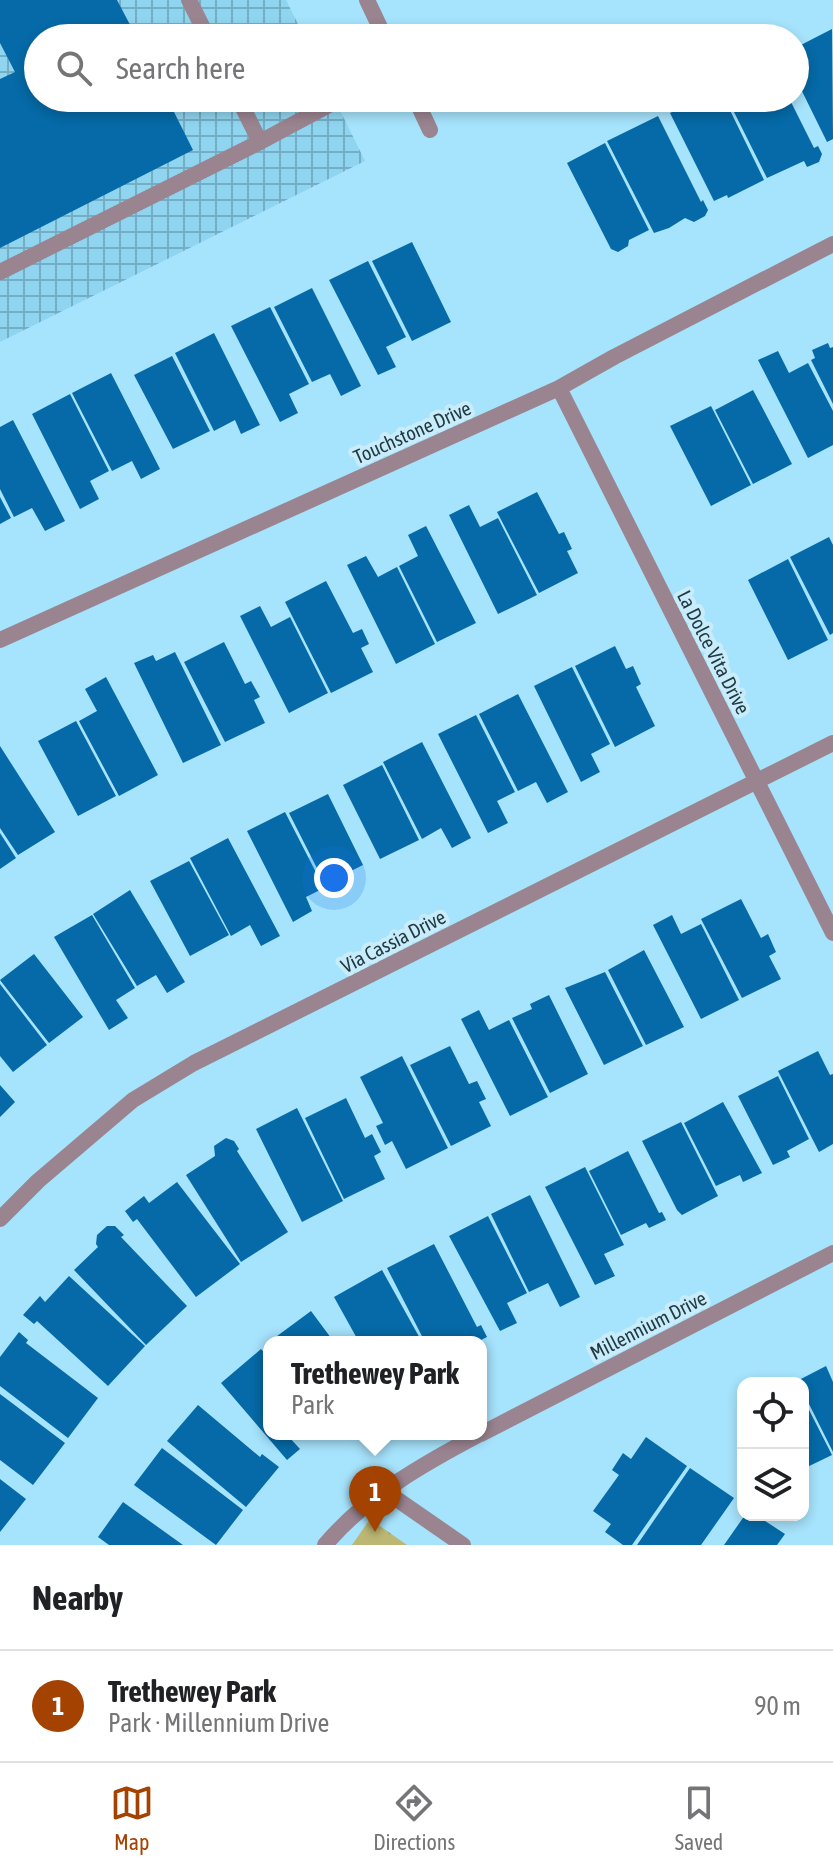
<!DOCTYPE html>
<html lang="en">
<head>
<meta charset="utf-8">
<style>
	body { margin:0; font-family:"Asap Condensed",sans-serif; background:#f6f6f6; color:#202124 }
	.controls { position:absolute; right:24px; bottom:24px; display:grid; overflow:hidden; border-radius:16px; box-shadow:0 4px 12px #0003 }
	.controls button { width:72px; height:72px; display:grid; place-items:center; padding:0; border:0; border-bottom:2px solid #e0e0e0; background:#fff; color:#202124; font:40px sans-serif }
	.you { position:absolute; left:334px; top:878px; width:28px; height:28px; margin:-20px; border:6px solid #fff; border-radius:50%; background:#1a73e8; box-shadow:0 0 0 12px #1a73e833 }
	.badge { display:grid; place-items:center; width:52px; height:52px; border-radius:50%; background:#a44202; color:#fff; font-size:26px; font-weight:700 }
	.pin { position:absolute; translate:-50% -66px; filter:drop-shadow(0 2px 4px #0008) }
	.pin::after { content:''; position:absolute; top:42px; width:28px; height:24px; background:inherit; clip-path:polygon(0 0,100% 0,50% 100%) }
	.popup { position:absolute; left:263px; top:1336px; width:224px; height:104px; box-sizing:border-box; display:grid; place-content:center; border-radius:16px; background:#fff; filter:drop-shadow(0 2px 6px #0005); font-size:26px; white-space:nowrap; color:#757577 }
	.popup b { font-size:30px; color:#202124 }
	.popup::after { content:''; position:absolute; left:50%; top:100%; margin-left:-16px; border:16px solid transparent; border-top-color:#fff }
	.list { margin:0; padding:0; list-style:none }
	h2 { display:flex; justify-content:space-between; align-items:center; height:104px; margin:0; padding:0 32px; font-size:34px }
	h2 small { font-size:26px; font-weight:400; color:#757577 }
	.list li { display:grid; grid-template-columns:52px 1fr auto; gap:24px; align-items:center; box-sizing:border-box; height:112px; padding:0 32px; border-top:2px solid #e0e0e0 }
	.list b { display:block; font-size:30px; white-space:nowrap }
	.list p { margin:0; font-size:26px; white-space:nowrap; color:#757577 }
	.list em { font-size:26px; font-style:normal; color:#757577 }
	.icon { flex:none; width:44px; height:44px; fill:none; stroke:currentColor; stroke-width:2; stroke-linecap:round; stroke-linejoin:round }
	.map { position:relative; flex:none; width:833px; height:1545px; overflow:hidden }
	.search { position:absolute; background:#fff; box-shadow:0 4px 12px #0003; left:24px; right:24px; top:24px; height:88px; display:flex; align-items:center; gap:20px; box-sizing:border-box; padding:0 28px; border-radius:44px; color:#757577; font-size:30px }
	.sheet { height:216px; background:#fff }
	nav { display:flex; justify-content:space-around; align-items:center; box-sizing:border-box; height:112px; border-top:2px solid #e0e0e0; background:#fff; font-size:22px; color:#757577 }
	nav a { display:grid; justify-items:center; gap:4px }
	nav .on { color:#a44202 }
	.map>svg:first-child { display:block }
</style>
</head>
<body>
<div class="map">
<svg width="833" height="1545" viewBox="0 0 833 1545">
	<defs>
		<pattern id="industrial-grid" width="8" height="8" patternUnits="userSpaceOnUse" patternTransform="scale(2)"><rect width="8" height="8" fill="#90d5f0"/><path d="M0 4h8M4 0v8" fill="none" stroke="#75aec4"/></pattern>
		<pattern id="park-tufts" width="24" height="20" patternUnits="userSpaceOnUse" patternTransform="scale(2)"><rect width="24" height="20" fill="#bcb772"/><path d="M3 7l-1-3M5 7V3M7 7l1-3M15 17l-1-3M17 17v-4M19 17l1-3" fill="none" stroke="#98965f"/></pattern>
	</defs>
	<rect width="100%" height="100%" fill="#a6e3fc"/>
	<path fill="url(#industrial-grid)" d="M 0,0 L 286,0 L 305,38 L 38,38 L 38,98 L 334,98 L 365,161 L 0,342 Z"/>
	<path fill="url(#park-tufts)" d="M 370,1519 L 407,1545 L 352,1545 Z"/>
	<path fill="#056aa7" d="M 0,0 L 117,0 L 137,38 L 38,38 L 38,98 L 167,98 L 193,150 L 0,248 L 0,79 L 15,72 L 0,43 Z
		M 832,29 L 833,139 L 827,142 L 795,77 L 795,48 Z
		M 699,98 L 724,98 L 764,180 L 728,198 L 727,195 L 714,201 L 670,113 Z
		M 727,98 L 789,98 L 814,148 L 818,146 L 822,154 L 819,162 L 807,167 L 804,161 L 767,178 Z
		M 658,116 L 701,202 L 703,200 L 708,210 L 705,216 L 694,222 L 685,218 L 669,228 L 654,233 L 607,141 Z
		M 605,143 L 649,230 L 629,240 L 628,246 L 618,252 L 611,249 L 567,163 Z
		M 412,242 L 451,322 L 412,341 L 372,261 Z
		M 368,261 L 406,337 L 386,347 L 396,367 L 378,375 L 329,280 Z
		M 312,288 L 361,386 L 341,396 L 330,374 L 312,382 L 274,307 Z
		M 270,307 L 309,384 L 289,394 L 298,413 L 280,422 L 231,326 Z
		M 214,333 L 260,425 L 241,434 L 235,420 L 214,431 L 175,353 Z
		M 828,343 L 830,348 L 833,347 L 833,404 L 811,360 L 815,358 L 812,350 Z
		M 778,351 L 789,373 L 808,363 L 833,411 L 833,445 L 808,458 L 758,360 Z
		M 172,356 L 210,431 L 173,449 L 134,375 Z
		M 111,373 L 160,469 L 141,479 L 132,461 L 112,471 L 72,393 Z
		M 753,390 L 792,464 L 753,484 L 715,410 Z
		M 70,394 L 109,471 L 90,481 L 99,499 L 80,509 L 32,414 Z
		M 711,406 L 751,485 L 711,506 L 670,426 Z
		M 13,420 L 65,521 L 45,531 L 32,508 L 14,517 L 0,489 L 0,427 Z
		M 537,492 L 559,534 L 564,532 L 572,549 L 567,551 L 578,573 L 539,593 L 497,512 Z
		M 0,497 L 11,518 L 0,524 Z
		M 469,505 L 480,527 L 498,518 L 537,595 L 498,614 L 449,515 Z
		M 426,526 L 476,623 L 437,642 L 399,566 L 418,556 L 408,535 Z
		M 829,537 L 833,545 L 833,633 L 830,635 L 790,557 Z
		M 366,556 L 378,577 L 397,567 L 435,644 L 396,664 L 347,565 Z
		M 788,559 L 828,640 L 788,660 L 748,580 Z
		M 326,581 L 353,633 L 362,629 L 369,644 L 361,648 L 373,672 L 331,693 L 285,602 Z
		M 260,606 L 271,627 L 290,617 L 328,693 L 289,713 L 240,616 Z
		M 224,642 L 245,684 L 251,681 L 260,697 L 254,700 L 265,723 L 225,742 L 184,662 Z
		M 615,646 L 626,669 L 633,666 L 641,684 L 636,687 L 655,726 L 615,747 L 575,666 Z
		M 175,652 L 221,745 L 183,763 L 134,663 L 153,655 L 156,661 Z
		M 572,667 L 610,744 L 591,754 L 600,772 L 581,782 L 534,686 Z
		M 106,677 L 158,775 L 119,796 L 79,721 L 97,711 L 85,689 Z
		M 518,694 L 568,792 L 547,803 L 536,782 L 518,791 L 479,714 Z
		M 476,715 L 515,792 L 497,801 L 508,823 L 488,833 L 438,734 Z
		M 76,721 L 116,796 L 78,816 L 38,741 Z
		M 422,742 L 471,838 L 452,848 L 441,828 L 422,839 L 383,762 Z
		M 0,746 L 55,832 L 18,855 L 0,828 Z
		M 382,765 L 419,840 L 380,859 L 343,785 Z
		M 328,794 L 363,865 L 325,884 L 289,813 Z
		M 285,812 L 324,888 L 306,897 L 312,911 L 293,922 L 247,831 Z
		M 0,833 L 16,858 L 0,869 Z
		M 228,838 L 280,936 L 261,946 L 250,925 L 231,936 L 190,858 Z
		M 189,861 L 229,935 L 190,956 L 150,881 Z
		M 130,890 L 185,982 L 167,993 L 156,975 L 137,986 L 93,914 Z
		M 741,899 L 761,938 L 768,934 L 776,952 L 769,956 L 781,979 L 742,998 L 701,919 Z
		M 92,915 L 135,988 L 116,1000 L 128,1018 L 109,1030 L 54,937 Z
		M 672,915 L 681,934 L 701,924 L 739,1000 L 701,1019 L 653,925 Z
		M 644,950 L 684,1027 L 646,1045 L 608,970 Z
		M 34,954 L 83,1017 L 49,1043 L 0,980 Z
		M 605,972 L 643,1046 L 604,1065 L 565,988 Z
		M 0,984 L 47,1045 L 13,1072 L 0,1056 Z
		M 549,995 L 588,1074 L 550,1093 L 512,1018 L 532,1009 L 530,1004 Z
		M 479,1010 L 489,1030 L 509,1020 L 548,1097 L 510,1116 L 461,1019 Z
		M 450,1046 L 469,1084 L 477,1081 L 486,1099 L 479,1102 L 491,1126 L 451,1146 L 410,1065 Z
		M 818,1051 L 830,1075 L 833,1074 L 833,1144 L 819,1152 L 778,1071 Z
		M 402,1056 L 448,1148 L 406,1169 L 392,1141 L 385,1145 L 376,1126 L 383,1123 L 360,1077 Z
		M 778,1076 L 809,1139 L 787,1151 L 790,1157 L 773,1165 L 738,1096 Z
		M 0,1085 L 15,1102 L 0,1117 Z
		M 346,1098 L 365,1138 L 372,1134 L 381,1152 L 374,1156 L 385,1179 L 344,1199 L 305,1118 Z
		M 723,1102 L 762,1173 L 743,1182 L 740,1175 L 716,1186 L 684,1123 Z
		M 297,1108 L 343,1201 L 302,1222 L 256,1129 Z
		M 681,1122 L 718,1196 L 682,1215 L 677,1210 L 642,1141 Z
		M 226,1138 L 234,1141 L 239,1149 L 237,1151 L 288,1232 L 241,1262 L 186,1175 L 215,1156 L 214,1146 Z
		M 628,1151 L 659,1213 L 662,1212 L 666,1220 L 649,1228 L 646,1223 L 621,1235 L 589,1171 Z
		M 585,1167 L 624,1245 L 604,1254 L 615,1276 L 595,1285 L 545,1187 Z
		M 177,1182 L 240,1264 L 196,1297 L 137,1219 L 133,1222 L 125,1211 L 144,1196 L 149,1203 Z
		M 530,1195 L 580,1297 L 560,1307 L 548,1283 L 529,1292 L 491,1214 Z
		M 488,1216 L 527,1293 L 507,1303 L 517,1323 L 500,1331 L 449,1236 Z
		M 107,1226 L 115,1226 L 124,1235 L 121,1237 L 187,1306 L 146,1345 L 74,1270 L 98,1247 L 96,1244 L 97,1235 Z
		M 434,1244 L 477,1327 L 481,1325 L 487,1337 L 477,1342 L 425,1342 L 387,1268 Z
		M 382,1270 L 422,1342 L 359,1342 L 334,1297 Z
		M 69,1276 L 145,1346 L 108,1386 L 37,1321 L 34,1324 L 23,1315 L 40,1296 L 45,1302 Z
		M 311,1311 L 334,1342 L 269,1342 Z
		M 19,1332 L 28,1340 L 26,1343 L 98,1398 L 68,1438 L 0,1386 L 0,1357 Z
		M 261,1349 L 269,1358 L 269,1434 L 293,1434 L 289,1437 L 300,1449 L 287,1460 L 221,1383 Z
		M 826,1366 L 833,1382 L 833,1452 L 803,1392 L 803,1383 L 797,1381 Z
		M 0,1394 L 65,1443 L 33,1485 L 0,1460 Z
		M 803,1398 L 832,1455 L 803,1469 Z
		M 198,1405 L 260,1457 L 262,1454 L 279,1467 L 246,1507 L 167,1441 Z
		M 646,1437 L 687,1466 L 632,1545 L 623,1545 L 605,1532 L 611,1524 L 593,1511 L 619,1475 L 612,1470 L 623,1453 L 631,1459 Z
		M 162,1448 L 243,1510 L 216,1545 L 134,1485 Z
		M 690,1468 L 734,1498 L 701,1545 L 637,1545 Z
		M 0,1479 L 26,1499 L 0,1532 Z
		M 123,1502 L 183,1545 L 109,1545 L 98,1537 Z
		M 745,1515 L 756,1515 L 785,1534 L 777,1545 L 724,1545 Z"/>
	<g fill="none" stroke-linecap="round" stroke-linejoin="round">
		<path stroke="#9a8490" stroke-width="16" d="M 189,0 L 208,38
			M 238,98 L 260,142 L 342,98
			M 0,272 L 260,142"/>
		<path stroke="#9a8490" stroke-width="16" d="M 367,0 L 385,38
			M 415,98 L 430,130
			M 559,388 L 833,933
			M 0,640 L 559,388 L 614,357 L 833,244
			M 0,1219 L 38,1181 L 133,1100 L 194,1063 L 833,743
			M 481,1434 L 833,1253
			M 385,1491 L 463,1545
			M 325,1545 C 366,1496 425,1463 480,1434"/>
	</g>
	<g text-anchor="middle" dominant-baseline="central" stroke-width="8" stroke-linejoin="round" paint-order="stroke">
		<g font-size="20" fill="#213a43" stroke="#c9ecfb">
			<text transform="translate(412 432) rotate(-24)">Touchstone Drive</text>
			<text transform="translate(714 652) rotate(63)">La Dolce Vita Drive</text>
			<text transform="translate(393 941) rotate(-27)">Via Cassia Drive</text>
			<text transform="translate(648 1325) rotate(-27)">Millennium Drive</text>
		</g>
	</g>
</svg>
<div class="controls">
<button><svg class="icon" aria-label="locate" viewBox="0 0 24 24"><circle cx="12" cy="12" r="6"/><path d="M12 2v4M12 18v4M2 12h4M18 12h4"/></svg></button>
<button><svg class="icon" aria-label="layers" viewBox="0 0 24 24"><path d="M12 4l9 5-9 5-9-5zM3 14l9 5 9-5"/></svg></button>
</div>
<div class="you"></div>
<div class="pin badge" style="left:375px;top:1532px">1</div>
<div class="popup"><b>Trethewey Park</b>Park</div>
<div class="search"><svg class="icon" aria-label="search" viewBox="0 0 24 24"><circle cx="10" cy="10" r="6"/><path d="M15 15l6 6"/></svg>Search here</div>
</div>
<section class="sheet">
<h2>Nearby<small></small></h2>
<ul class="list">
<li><span class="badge">1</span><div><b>Trethewey Park</b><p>Park · Millennium Drive</p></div><em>90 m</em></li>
</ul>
</section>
<nav>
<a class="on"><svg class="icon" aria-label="map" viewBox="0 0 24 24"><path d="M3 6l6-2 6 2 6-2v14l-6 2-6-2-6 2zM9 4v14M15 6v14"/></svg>Map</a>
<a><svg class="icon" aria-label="directions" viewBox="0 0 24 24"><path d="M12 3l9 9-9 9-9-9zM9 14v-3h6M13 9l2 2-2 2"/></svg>Directions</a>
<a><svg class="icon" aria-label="saved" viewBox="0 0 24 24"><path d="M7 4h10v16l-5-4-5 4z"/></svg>Saved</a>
</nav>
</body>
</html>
